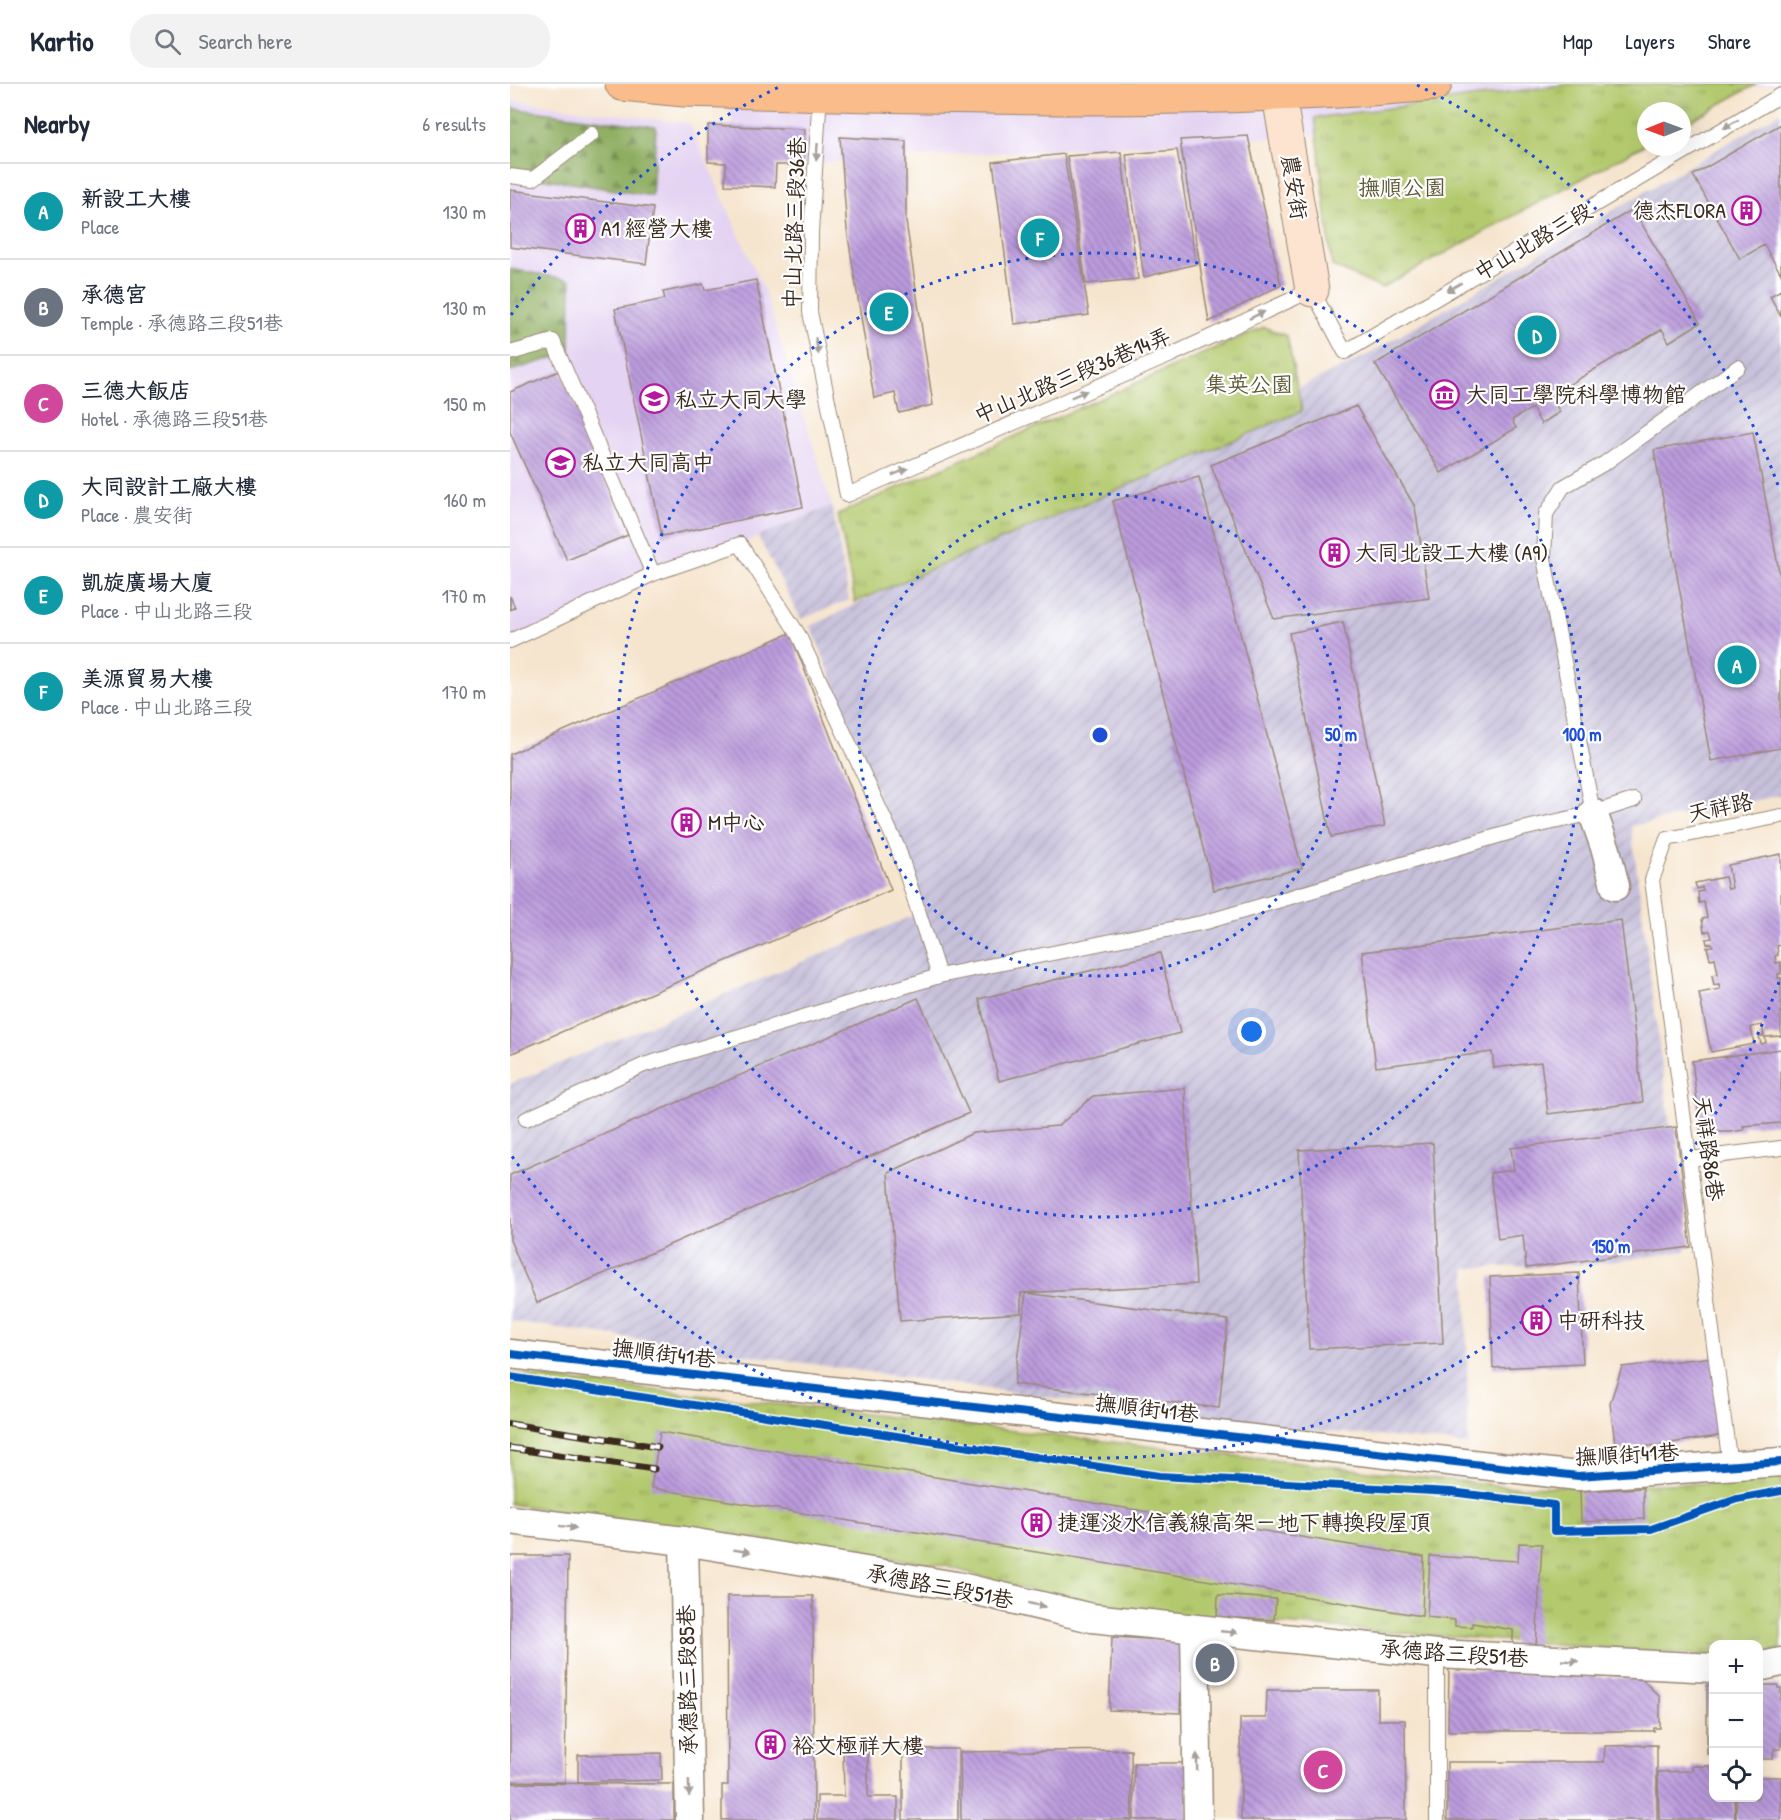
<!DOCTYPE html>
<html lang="en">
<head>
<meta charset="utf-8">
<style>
	body { margin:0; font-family:"Patrick Hand","LXGW WenKai TC",sans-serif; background:#f2f2f3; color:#1f2937 }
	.controls { position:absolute; right:18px; bottom:18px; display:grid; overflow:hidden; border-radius:12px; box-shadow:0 6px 24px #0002 }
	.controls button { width:54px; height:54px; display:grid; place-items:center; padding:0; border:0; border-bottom:2px solid #e0e1e3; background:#fff; color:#1f2937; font:30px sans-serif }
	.compass { position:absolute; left:1127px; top:18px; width:54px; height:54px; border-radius:50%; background:#fff; box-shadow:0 6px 24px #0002; rotate:269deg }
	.you { position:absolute; left:742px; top:948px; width:21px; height:21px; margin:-15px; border:4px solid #fff; border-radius:50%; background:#1a73e8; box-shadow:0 0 0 9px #1a73e833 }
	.badge { display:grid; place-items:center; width:39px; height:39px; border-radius:50%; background:#b5179e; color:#fff; font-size:20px; font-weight:700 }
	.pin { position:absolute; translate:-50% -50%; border:3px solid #fff; box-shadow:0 2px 6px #0006 }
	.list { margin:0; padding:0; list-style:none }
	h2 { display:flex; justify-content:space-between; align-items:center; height:78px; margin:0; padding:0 24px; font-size:26px }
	h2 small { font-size:20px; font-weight:400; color:#747a83 }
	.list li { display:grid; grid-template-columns:39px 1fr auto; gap:18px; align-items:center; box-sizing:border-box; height:96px; padding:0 24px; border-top:2px solid #e0e1e3 }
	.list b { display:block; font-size:22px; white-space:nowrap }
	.list p { margin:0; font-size:20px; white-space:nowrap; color:#747a83 }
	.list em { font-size:20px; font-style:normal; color:#747a83 }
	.icon { flex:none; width:33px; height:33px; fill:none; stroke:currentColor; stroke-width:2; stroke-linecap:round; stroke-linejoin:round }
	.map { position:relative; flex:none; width:1271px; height:1736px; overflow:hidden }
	header { display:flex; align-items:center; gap:36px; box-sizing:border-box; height:84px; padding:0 30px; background:#fff; border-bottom:2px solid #e0e1e3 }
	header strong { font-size:28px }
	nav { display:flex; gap:33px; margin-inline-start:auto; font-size:21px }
	.search { width:420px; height:54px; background:#f2f2f3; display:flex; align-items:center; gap:15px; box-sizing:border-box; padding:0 21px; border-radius:24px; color:#747a83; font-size:22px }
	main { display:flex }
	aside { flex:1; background:#fff }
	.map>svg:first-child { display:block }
</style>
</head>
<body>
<header>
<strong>Kartio</strong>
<div class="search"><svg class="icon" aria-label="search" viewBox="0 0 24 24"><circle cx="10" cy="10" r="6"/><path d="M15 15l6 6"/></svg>Search here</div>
<nav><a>Map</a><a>Layers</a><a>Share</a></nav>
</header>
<main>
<aside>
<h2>Nearby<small>6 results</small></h2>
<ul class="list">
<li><span class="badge" style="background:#0f9aa8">A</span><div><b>新設工大樓</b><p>Place</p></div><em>130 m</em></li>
<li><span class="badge" style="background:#6b7280">B</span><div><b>承德宮</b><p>Temple · 承德路三段51巷</p></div><em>130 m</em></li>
<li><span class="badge" style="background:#d1479c">C</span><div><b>三德大飯店</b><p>Hotel · 承德路三段51巷</p></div><em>150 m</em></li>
<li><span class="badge" style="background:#0f9aa8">D</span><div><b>大同設計工廠大樓</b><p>Place · 農安街</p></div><em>160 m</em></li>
<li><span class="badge" style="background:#0f9aa8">E</span><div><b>凱旋廣場大廈</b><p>Place · 中山北路三段</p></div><em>170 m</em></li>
<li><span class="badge" style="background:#0f9aa8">F</span><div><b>美源貿易大樓</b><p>Place · 中山北路三段</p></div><em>170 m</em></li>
</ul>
</aside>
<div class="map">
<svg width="1271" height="1736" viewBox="0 0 1271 1736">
	<defs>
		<pattern id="industrial-furrows" width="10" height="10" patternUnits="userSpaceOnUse" patternTransform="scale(1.5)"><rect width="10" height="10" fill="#c6c0da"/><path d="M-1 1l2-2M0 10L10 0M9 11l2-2" fill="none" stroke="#aba5bb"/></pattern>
		<pattern id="forest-firs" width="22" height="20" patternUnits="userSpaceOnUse" patternTransform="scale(1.5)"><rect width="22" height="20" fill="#8ead60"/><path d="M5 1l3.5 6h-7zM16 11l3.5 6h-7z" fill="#758d4f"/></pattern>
		<pattern id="park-tufts" width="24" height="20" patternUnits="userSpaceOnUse" patternTransform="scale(1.5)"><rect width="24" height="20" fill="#b3c96d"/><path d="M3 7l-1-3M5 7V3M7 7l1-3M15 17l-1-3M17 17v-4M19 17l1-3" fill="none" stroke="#93a359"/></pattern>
		<pattern id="building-back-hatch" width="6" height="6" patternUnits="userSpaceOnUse" patternTransform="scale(1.5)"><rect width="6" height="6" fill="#bb9bdd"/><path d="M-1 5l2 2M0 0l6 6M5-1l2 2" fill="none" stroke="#997fb3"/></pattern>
	</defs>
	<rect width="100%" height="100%" fill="#fff"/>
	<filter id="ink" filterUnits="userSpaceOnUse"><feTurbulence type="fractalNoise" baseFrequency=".0167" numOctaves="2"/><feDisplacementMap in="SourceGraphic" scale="12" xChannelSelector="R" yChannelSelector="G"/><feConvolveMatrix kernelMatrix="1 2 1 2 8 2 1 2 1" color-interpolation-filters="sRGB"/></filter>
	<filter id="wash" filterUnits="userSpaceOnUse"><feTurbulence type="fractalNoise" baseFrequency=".008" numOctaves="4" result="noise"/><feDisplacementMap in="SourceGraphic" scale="24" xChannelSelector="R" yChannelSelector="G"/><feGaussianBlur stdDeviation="1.35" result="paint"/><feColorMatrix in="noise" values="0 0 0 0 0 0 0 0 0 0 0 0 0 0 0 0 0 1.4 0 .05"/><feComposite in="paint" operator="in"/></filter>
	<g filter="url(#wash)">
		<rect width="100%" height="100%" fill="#f6e5ce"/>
		<path fill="#e4d3f2" d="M 212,0 L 1270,0 L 840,49 L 266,81 L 235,87 Z
			M 0,16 L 180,40 L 255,209 L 322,422 L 0,557 Z"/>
		<path fill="url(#industrial-furrows)" d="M 1271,28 L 1271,711 L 1121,742 L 1176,1167 L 1084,1180 L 956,1184 L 958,1362 L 935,1358 L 711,1338 L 0,1237 L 0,1000 L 414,827 L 301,542 L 859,270 Z
			M 322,422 L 339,516 L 291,535 L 248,452 Z"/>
		<path fill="url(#forest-firs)" stroke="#646c3f" stroke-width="1.5" d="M 0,24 L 146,43 L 142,112 L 0,89 Z
			M 0,185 L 61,196 L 60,269 L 0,287 Z"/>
		<path fill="url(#park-tufts)" stroke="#777a46" stroke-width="1.5" d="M 1060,0 L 1247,0 L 1172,41 L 1172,27 L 1136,27 L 1136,60 L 871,204 L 822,182 L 805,34 Z
			M 754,243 L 777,252 L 792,327 L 345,518 L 328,430 Z
			M 0,1290 L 1001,1403 L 1203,1399 L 1271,1390 L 1271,1565 L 1249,1571 L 1248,1560 L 1204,1560 L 1203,1572 L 587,1526 L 436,1482 L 0,1420 Z"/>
		<g id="blocks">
			<path fill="url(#building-back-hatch)" d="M 1271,40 L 1271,190 L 1254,161 L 1230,175 L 1183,91 Z
				M 198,41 L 295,45 L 293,81 L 266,81 L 265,103 L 215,101 L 216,79 L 198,78 Z
				M 738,52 L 771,201 L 699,238 L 670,56 Z
				M 330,53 L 396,57 L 396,137 L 423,321 L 389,329 L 385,309 L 364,314 L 337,146 Z
				M 667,66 L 686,180 L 634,193 L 616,70 Z
				M 611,68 L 628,195 L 576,200 L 557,72 Z
				M 554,70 L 579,231 L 504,240 L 483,78 Z
				M 0,106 L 143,124 L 136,180 L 0,163 Z
				M 1123,125 L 1190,239 L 1159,258 L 1152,245 L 1040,312 L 1050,328 L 1031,340 L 1022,324 L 1002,336 L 1006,344 L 931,389 L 865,280 Z
				M 246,196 L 293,423 L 152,452 L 105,225 L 155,215 L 153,208 L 193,200 L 195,206 Z
				M 1271,206 L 1271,233 L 1260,212 Z
				M 51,286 L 118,451 L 57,476 L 0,348 L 0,308 Z
				M 846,322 L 905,423 L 919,514 L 764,535 L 701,381 Z
				M 1243,348 L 1271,498 L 1271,664 L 1201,677 L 1144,366 Z
				M 689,393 L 792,784 L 704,806 L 603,417 Z
				M 0,512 L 5,523 L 0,526 Z
				M 833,538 L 875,742 L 821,753 L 779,549 Z
				M 280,549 L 381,806 L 0,970 L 0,670 Z
				M 1271,770 L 1271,861 L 1267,862 L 1268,871 L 1265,872 L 1266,879 L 1271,878 L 1271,890 L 1268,890 L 1268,894 L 1271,894 L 1271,952 L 1255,953 L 1256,959 L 1251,960 L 1249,952 L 1254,952 L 1252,941 L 1241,943 L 1244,960 L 1201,968 L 1189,909 L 1210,905 L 1209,900 L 1204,901 L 1202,891 L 1208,890 L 1205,874 L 1200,875 L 1197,863 L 1203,862 L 1202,859 L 1197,860 L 1196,855 L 1202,854 L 1200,847 L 1194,848 L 1192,835 L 1197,834 L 1194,818 L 1189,819 L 1188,808 L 1193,807 L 1192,803 L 1187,805 L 1185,799 L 1215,793 L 1218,805 L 1222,804 L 1218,781 Z
				M 1111,836 L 1133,1018 L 1038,1030 L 1031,978 L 984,984 L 982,968 L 866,983 L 852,868 Z
				M 650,869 L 670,949 L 489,997 L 469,915 Z
				M 408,914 L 459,1029 L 27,1219 L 0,1156 L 0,1091 Z
				M 1271,965 L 1271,1039 L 1233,1042 L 1234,1046 L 1220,1048 L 1191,1048 L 1182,977 Z
				M 675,1004 L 686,1200 L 511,1209 L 511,1229 L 390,1237 L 378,1089 L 463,1049 L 548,1042 L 583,1012 Z
				M 1166,1043 L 1181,1163 L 1016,1184 L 1013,1151 L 988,1155 L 980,1089 L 1004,1086 L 1001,1064 Z
				M 923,1059 L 933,1259 L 799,1265 L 789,1066 Z
				M 1069,1189 L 1073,1280 L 983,1284 L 980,1193 Z
				M 516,1209 L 718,1236 L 709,1324 L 504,1300 Z
				M 1204,1273 L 1215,1351 L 1106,1367 L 1100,1319 L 1112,1283 Z
				M 150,1348 L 914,1473 L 912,1532 L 141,1404 Z
				M 1133,1404 L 1134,1435 L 1071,1438 L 1070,1407 Z
				M 1009,1459 L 1032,1460 L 1026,1563 L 1003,1561 L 1003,1546 L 962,1539 L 962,1543 L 945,1542 L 945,1536 L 917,1533 L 920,1472 L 1008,1477 Z
				M 0,1472 L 58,1472 L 55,1698 L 0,1697 Z
				M 708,1511 L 766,1515 L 764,1536 L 707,1533 Z
				M 217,1512 L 303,1512 L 304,1736 L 212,1736 L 212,1701 L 218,1701 Z
				M 602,1553 L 673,1557 L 670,1629 L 599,1626 Z
				M 939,1585 L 1132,1595 L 1150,1613 L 1150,1644 L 1144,1644 L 1144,1647 L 938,1647 Z
				M 1197,1601 L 1204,1601 L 1204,1670 L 1197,1670 Z
				M 1248,1601 L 1268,1601 L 1268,1604 L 1271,1604 L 1271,1665 L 1264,1665 L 1263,1675 L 1248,1675 Z
				M 757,1606 L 868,1606 L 868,1636 L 895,1636 L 896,1736 L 731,1736 L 730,1634 L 756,1634 Z
				M 1147,1661 L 1147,1736 L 937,1736 L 937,1678 L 1094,1678 L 1095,1662 Z
				M 333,1664 L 358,1664 L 358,1713 L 388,1713 L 388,1736 L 307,1736 L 307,1712 L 334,1712 Z
				M 393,1665 L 448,1665 L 448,1736 L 393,1736 Z
				M 621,1666 L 622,1736 L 451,1736 L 450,1668 Z
				M 151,1669 L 152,1696 L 68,1698 L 68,1671 Z
				M 624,1679 L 678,1679 L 678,1736 L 624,1736 Z
				M 1182,1682 L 1204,1682 L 1204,1714 L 1224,1714 L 1225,1736 L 1149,1736 L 1148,1688 L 1182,1687 Z
				M 1248,1693 L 1271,1693 L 1271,1736 L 1226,1736 L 1226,1714 L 1248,1714 Z
				M 0,1699 L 164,1700 L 164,1736 L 0,1736 Z"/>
		</g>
	</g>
	<g filter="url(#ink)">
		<use href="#blocks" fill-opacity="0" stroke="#988876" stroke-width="1.5"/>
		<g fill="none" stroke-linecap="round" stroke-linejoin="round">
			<defs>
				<path id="lane" d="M 310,9 L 301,148 L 300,228 L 337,411 L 661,271 L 802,206 L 835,268 L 1271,11
					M 0,92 L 23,95 L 82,50
					M 0,269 L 43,257 L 143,490
					M 0,557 L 143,490 L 230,460 L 288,550 L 388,764 L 429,892
					M 1083,729 L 1034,474 L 1036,430 L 1053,403 L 1095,379 L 1228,283
					M 16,1035 L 134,981 L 429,892 L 696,838 L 1008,746 L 1083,729 L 1124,716
					M 1180,1075 L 1271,1064
					M 1220,1381 L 1142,796 L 1157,755 L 1271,732
					M 927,1736 L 927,1570"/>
				<path id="street" d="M 1083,729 L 1096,766 L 1105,802
					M 0,1270 L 1068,1392 L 1271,1378
					M 0,1436 L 174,1457 L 446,1502 L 582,1534 L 927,1570 L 1204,1584
					M 174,1457 L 180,1736
					M 685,1546 L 688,1736
					M 1248,1583 L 1271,1578"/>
				<path id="secondary" d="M 767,0 L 802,206"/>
				<path id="primary" d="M 112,0 L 174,6 C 424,13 676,22 925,0"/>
			</defs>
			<use href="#lane" stroke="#988876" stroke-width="16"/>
			<use href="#street" stroke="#988876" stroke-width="31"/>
			<use href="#secondary" stroke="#988876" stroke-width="35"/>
			<use href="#primary" stroke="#988876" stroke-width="35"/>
			<use href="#lane" stroke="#fff" stroke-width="14"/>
			<use href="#street" stroke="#fff" stroke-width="28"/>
			<use href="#secondary" stroke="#fde4d0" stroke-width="33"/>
			<use href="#primary" stroke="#f9bc8a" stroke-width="33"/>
			<defs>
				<path id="rail" d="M 0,1340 L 148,1363
					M 0,1364 L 144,1385"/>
			</defs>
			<use href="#rail" stroke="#3b2a1e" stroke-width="7"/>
			<use href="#rail" stroke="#fff" stroke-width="4.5" stroke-dasharray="14" stroke-linecap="butt"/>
			<defs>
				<path id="cycleway" d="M 0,1270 L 1068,1392 L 1271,1378
					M 0,1293 L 649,1392 L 941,1408 L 1044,1421 L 1044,1447 L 1141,1445 L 1227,1415 L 1271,1407"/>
			</defs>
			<use href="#cycleway" stroke="#fff" stroke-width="11"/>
			<use href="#cycleway" stroke="#0057b8" stroke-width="8"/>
		</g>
		<defs><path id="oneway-solid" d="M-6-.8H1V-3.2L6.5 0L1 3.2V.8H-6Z" transform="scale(1.5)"/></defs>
		<g fill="#a79f9a">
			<use href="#oneway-solid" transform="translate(1221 40) rotate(150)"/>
			<use href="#oneway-solid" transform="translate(307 68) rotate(94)"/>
			<use href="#oneway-solid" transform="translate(944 203) rotate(150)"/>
			<use href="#oneway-solid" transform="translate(747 231) rotate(-25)"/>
			<use href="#oneway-solid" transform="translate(307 262) rotate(79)"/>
			<use href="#oneway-solid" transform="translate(569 310) rotate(-23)"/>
			<use href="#oneway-solid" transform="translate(390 388) rotate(-23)"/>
			<use href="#oneway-solid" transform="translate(58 1443) rotate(7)"/>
			<use href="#oneway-solid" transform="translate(232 1467) rotate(9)"/>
			<use href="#oneway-solid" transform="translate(527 1521) rotate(13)"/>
			<use href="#oneway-solid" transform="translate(719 1548) rotate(5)"/>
			<use href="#oneway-solid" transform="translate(1060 1577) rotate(3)"/>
			<use href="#oneway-solid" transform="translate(687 1678) rotate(-91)"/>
			<use href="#oneway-solid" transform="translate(179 1704) rotate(89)"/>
		</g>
	</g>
	<g fill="none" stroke="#1d4ed8" stroke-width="3" stroke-dasharray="3 6">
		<circle cx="590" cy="651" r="241"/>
		<circle cx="590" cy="651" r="482"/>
		<path d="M1269 898A723 723 0 0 1 1 1071M1 231A723 723 0 0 1 273 1M907 1A723 723 0 0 1 1269 404"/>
	</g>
	<defs>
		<symbol id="building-ring" viewBox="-11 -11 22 22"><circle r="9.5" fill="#fff" stroke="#b5179e" stroke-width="1.5"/><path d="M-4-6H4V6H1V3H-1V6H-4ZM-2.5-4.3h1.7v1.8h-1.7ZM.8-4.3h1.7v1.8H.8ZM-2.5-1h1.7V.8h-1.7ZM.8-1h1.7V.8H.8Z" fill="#b5179e"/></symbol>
		<symbol id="museum-ring" viewBox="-11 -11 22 22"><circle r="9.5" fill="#fff" stroke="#b5179e" stroke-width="1.5"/><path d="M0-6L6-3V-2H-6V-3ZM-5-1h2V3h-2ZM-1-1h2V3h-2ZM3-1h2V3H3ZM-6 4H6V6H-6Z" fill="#b5179e"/></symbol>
		<symbol id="university-ring" viewBox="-11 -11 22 22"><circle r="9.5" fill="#fff" stroke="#b5179e" stroke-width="1.5"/><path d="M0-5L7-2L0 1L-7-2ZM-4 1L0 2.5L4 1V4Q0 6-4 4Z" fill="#b5179e"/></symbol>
		<symbol id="school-ring" viewBox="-11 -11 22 22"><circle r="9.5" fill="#fff" stroke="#b5179e" stroke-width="1.5"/><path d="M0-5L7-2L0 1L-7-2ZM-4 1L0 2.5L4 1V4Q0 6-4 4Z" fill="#b5179e"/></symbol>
	</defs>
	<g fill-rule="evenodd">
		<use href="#building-ring" x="1220" y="110" width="33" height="33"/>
		<use href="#building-ring" x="54" y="128" width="33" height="33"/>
		<use href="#museum-ring" x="918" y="294" width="33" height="33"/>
		<use href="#university-ring" x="128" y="298" width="33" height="33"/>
		<use href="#school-ring" x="34" y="362" width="33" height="33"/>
		<use href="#building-ring" x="808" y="452" width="33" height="33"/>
		<use href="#building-ring" x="160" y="722" width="33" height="33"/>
		<use href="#building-ring" x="1010" y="1220" width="33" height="33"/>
		<use href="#building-ring" x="510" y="1422" width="33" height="33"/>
		<use href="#building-ring" x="244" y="1644" width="33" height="33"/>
	</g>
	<g text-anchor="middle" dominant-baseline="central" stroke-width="4.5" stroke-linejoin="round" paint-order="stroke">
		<g font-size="22" fill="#3b2a1e" stroke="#fff">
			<text transform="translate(785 103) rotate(81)">農安街</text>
			<text transform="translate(284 139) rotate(-88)">中山北路三段36巷</text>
			<text transform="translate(1023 157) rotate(-30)">中山北路三段</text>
			<text transform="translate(562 291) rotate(-23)">中山北路三段36巷14弄</text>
			<text transform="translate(1210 723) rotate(-12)">天祥路</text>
			<text transform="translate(1199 1064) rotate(82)">天祥路86巷</text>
			<text transform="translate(154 1269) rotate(7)">撫順街41巷</text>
			<text transform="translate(637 1324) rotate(7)">撫順街41巷</text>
			<text transform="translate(1117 1370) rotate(-3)">撫順街41巷</text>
			<text transform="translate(430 1502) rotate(11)">承德路三段51巷</text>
			<text transform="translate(944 1569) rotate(4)">承德路三段51巷</text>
			<text transform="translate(177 1596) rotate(-91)">承德路三段85巷</text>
		</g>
		<g font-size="22" fill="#5f5a36" stroke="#fff">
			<text x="892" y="103">撫順公園</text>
			<text x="739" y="300">集英公園</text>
		</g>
		<g font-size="22" fill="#3b2a1e" stroke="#fff" text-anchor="start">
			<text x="1216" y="126" text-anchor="end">德杰FLORA</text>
			<text x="91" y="144">A1 經營大樓</text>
			<text x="956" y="310">大同工學院科學博物館</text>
			<text x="165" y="315">私立大同大學</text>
			<text x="72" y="378">私立大同高中</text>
			<text x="845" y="468">大同北設工大樓 (A9)</text>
			<text x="198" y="738">M中心</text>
			<text x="1047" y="1236">中研科技</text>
			<text x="547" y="1438">捷運淡水信義線高架－地下轉換段屋頂</text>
			<text x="282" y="1661">裕文極祥大樓</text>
		</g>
	</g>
	<circle cx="590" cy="651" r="9" fill="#1d4ed8" stroke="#fff" stroke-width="3"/>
	<g font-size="18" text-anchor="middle" font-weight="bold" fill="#1d4ed8" stroke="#fff" stroke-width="4.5" stroke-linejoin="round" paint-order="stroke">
		<text x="831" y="657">50 m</text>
		<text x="1072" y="657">100 m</text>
		<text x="1101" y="1169">150 m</text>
	</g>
</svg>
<div class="controls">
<button>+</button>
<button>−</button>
<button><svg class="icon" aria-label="locate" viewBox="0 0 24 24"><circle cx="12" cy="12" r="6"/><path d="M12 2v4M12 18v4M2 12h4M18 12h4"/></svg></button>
</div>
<svg class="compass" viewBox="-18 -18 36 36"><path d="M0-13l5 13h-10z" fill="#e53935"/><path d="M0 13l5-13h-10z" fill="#747a83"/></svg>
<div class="you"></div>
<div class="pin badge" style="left:1227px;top:581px;background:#0f9aa8">A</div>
<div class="pin badge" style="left:705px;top:1579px;background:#6b7280">B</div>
<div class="pin badge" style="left:813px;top:1686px;background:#d1479c">C</div>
<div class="pin badge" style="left:1027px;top:251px;background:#0f9aa8">D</div>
<div class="pin badge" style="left:379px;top:228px;background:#0f9aa8">E</div>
<div class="pin badge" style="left:530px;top:154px;background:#0f9aa8">F</div>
</div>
</main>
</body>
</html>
